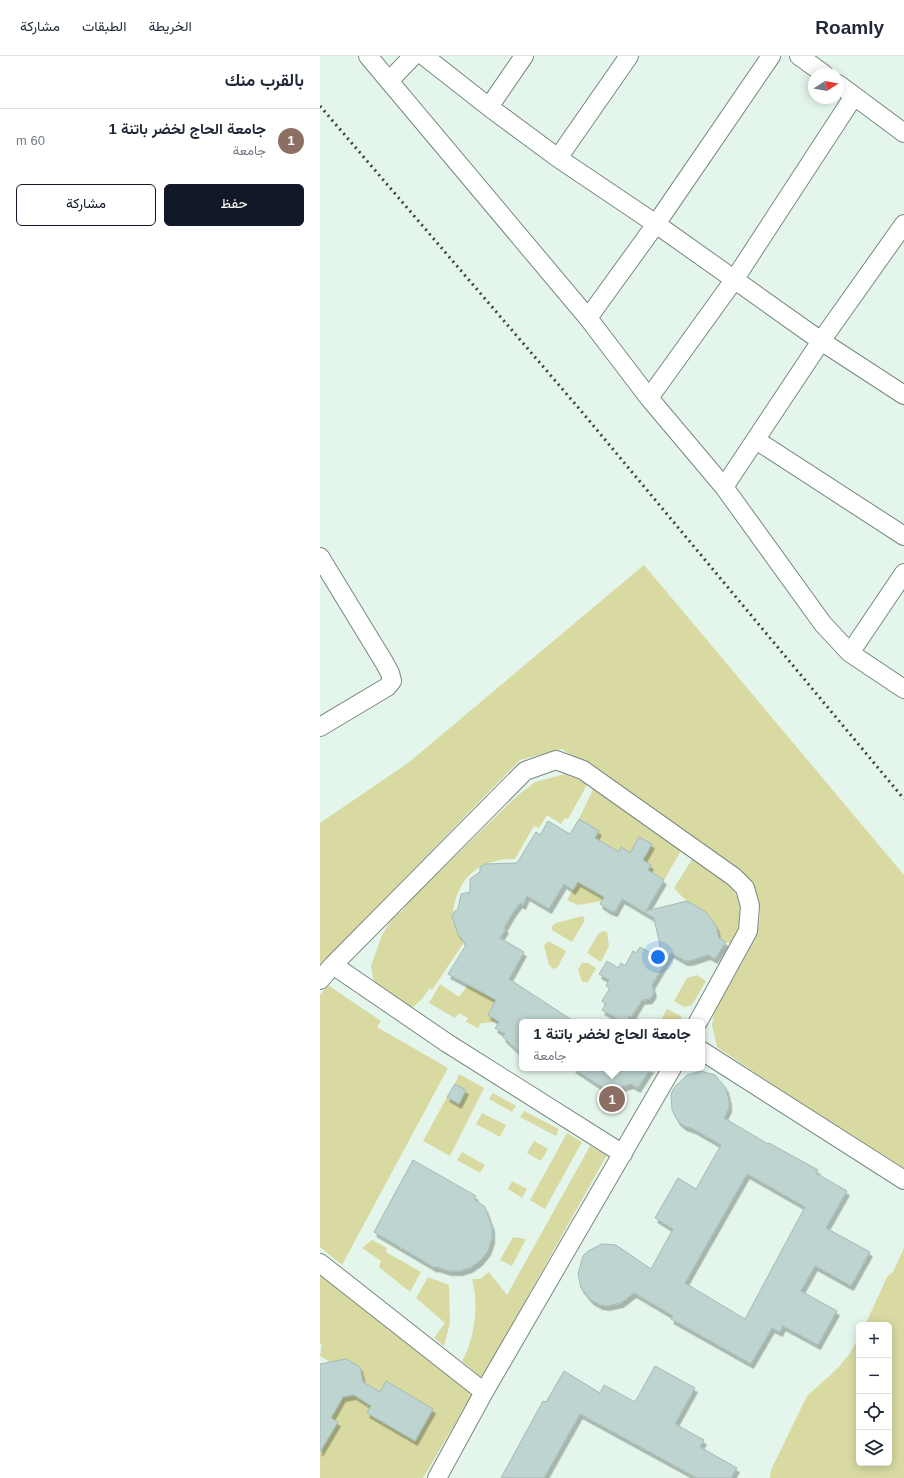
<!DOCTYPE html>
<html lang="ar">
<head>
<meta charset="utf-8">
<style>
	body { margin:0; font-family:Arial,Vazirmatn,sans-serif; background:#f2f2f3; color:#1f2937; direction:rtl }
	.controls { position:absolute; right:12px; bottom:12px; display:grid; overflow:hidden; border-radius:6px; box-shadow:0 2px 10px #0003 }
	.controls button { width:36px; height:36px; display:grid; place-items:center; padding:0; border:0; border-bottom:1px solid #e0e1e3; background:#fff; color:#1f2937; font:20px sans-serif }
	.compass { position:absolute; left:488px; top:12px; width:36px; height:36px; border-radius:50%; background:#fff; box-shadow:0 2px 10px #0003; rotate:79deg }
	.you { position:absolute; left:338px; top:901px; width:14px; height:14px; margin:-10px; border:3px solid #fff; border-radius:50%; background:#1a73e8; box-shadow:0 0 0 6px #1a73e833 }
	.badge { display:grid; place-items:center; width:26px; height:26px; border-radius:50%; background:#111827; color:#fff; font-size:13px; font-weight:700 }
	.pin { position:absolute; translate:-50% -50%; border:2px solid #fff; box-shadow:0 1px 4px #0006 }
	.popup { position:absolute; left:199px; top:963px; width:186px; height:52px; box-sizing:border-box; display:grid; place-content:center; border-radius:6px; background:#fff; filter:drop-shadow(0 1px 3px #0005); font-size:13px; white-space:nowrap; color:#747a83 }
	.popup b { font-size:15px; color:#1f2937 }
	.popup::after { content:''; position:absolute; left:50%; top:100%; margin-left:-8px; border:8px solid transparent; border-top-color:#fff }
	.list { margin:0; padding:0; list-style:none }
	h2 { display:flex; justify-content:space-between; align-items:center; height:52px; margin:0; padding:0 16px; font-size:17px }
	h2 small { font-size:13px; font-weight:400; color:#747a83 }
	.list li { display:grid; grid-template-columns:26px 1fr auto; gap:12px; align-items:center; box-sizing:border-box; height:64px; padding:0 16px; border-top:1px solid #e0e1e3 }
	.list b { display:block; font-size:15px; white-space:nowrap }
	.list p { margin:0; font-size:13px; white-space:nowrap; color:#747a83 }
	.list em { font-size:13px; font-style:normal; color:#747a83 }
	.actions { display:flex; gap:8px; padding:12px 16px }
	.actions a { flex:1; padding:9px 0; border:1px solid #111827; border-radius:6px; text-align:center; font-size:14px; color:#111827 }
	.actions .main { background:#111827; color:#fff }
	.icon { flex:none; width:22px; height:22px; fill:none; stroke:currentColor; stroke-width:2; stroke-linecap:round; stroke-linejoin:round }
	.map { position:relative; flex:none; width:584px; height:1422px; overflow:hidden; direction:ltr }
	header { display:flex; align-items:center; gap:24px; box-sizing:border-box; height:56px; padding:0 20px; background:#fff; border-bottom:1px solid #e0e1e3 }
	header strong { font-size:19px }
	nav { display:flex; gap:22px; margin-inline-start:auto; font-size:14px }
	main { display:flex }
	aside { flex:1; background:#fff }
	.map>svg:first-child { display:block }
</style>
</head>
<body>
<header>
<strong>Roamly</strong>
<nav><a>الخريطة</a><a>الطبقات</a><a>مشاركة</a></nav>
</header>
<main>
<div class="map">
<svg width="584" height="1422" viewBox="0 0 584 1422">
	<defs>
		<filter id="shadow"><feDropShadow dx="2.5" dy="4.5" stdDeviation="0" flood-color="#0004"/></filter>
	</defs>
	<rect width="100%" height="100%" fill="#e4f6eb"/>
	<path fill="#d8daa2" d="M 324,509 L 584,819 L 584,1116 L 397,991 L 392,969 L 394,957 C 402,942 411,927 419,912 C 439,877 451,854 425,819 L 242,693 L 200,704 L 0,909 L 0,767 L 88,707 Z
		M 245,718 L 268,727 L 248,763 L 245,762 L 241,768 L 227,759 L 219,772 L 214,770 L 195,803 C 155,803 134,826 132,866 L 135,866 L 143,888 L 112,934 L 110,932 L 102,943 L 93,951 L 86,950 L 54,928 L 51,910 L 62,879 L 70,866 L 76,858 L 81,856 L 90,844 L 197,740 L 215,726 Z
		M 274,731 L 362,793 L 344,824 L 328,814 L 331,809 L 323,804 L 332,788 L 319,781 L 310,797 L 301,792 L 299,796 L 282,786 L 278,791 L 272,787 L 279,775 L 259,763 Z
		M 374,800 L 411,828 L 420,847 L 421,868 L 412,889 L 399,882 C 395,859 385,857 368,846 C 363,842 359,837 354,832 Z
		M 258,825 L 287,834 L 282,845 L 258,849 L 247,844 Z
		M 263,860 L 265,864 L 252,886 L 232,874 L 232,870 L 236,867 Z
		M 283,875 L 287,876 L 289,890 L 281,906 L 267,897 L 278,878 Z
		M 227,886 L 230,886 L 246,895 L 238,911 L 233,913 L 229,909 L 224,890 Z
		M 262,907 L 268,907 L 276,912 L 268,926 L 262,926 L 258,913 Z
		M 377,919 L 386,925 L 372,949 L 364,951 L 354,945 L 367,922 Z
		M 166,925 L 182,935 L 168,958 L 179,966 L 161,967 L 158,972 L 146,966 L 148,962 L 139,957 L 135,962 L 109,947 L 120,928 L 139,941 L 148,929 L 159,935 Z
		M 8,929 L 61,965 L 57,971 L 128,1012 L 22,1209 L 0,1191 L 0,939 Z
		M 347,953 L 361,960 L 362,966 L 340,966 Z
		M 139,1018 L 164,1032 L 130,1100 L 103,1085 L 127,1041 L 139,1047 L 146,1034 L 135,1028 Z
		M 173,1037 L 196,1050 L 192,1056 L 169,1043 Z
		M 204,1055 L 239,1073 L 236,1080 L 200,1061 Z
		M 162,1057 L 186,1069 L 180,1081 L 156,1068 Z
		M 247,1077 L 262,1086 L 225,1153 L 210,1144 Z
		M 214,1085 L 228,1093 L 221,1105 L 207,1097 Z
		M 270,1090 L 287,1099 L 162,1322 L 142,1305 C 155,1282 159,1249 152,1223 L 160,1223 L 169,1216 L 187,1239 Z
		M 142,1096 L 165,1109 L 160,1117 L 137,1104 Z
		M 192,1125 L 207,1133 L 202,1142 L 188,1133 Z
		M 193,1181 L 206,1183 L 192,1210 L 180,1204 Z
		M 52,1184 L 67,1192 L 66,1196 L 101,1216 L 90,1236 L 59,1211 L 61,1205 L 42,1192 Z
		M 584,1192 L 584,1422 L 450,1422 L 451,1414 L 487,1340 L 518,1312 L 530,1297 L 539,1281 L 539,1407 L 569,1407 L 569,1269 L 545,1269 L 567,1221 L 573,1216 Z
		M 0,1216 L 153,1337 L 103,1422 L 0,1422 L 0,1396 L 18,1366 L 11,1362 L 22,1343 L 19,1342 L 34,1339 L 51,1350 L 48,1357 L 95,1385 L 113,1353 L 66,1325 L 60,1336 L 43,1326 L 40,1311 L 26,1303 L 10,1306 L 0,1300 L 2,1289 L 0,1288 Z
		M 108,1221 L 129,1229 L 130,1267 L 124,1290 L 114,1282 L 125,1267 L 96,1242 Z"/>
	<path fill="#bed4d0" stroke="#a4b9b5" fill-rule="evenodd" filter="url(#shadow)" d="M 259,763 L 279,775 L 275,782 L 299,796 L 301,791 L 310,797 L 319,781 L 332,788 L 323,804 L 331,809 L 328,814 L 344,824 L 326,855 L 367,845 L 386,856 L 396,870 L 399,882 L 406,886 L 395,903 L 388,899 L 370,905 L 365,905 L 351,897 L 332,929 L 334,937 L 330,943 L 322,944 L 311,962 L 309,960 L 306,966 L 303,966 L 282,954 L 286,948 L 282,945 L 290,932 L 286,930 L 289,924 L 279,918 L 287,905 L 298,912 L 301,907 L 305,910 L 313,895 L 316,897 L 320,891 L 343,904 L 334,862 L 302,843 L 295,856 L 289,854 L 280,848 L 284,841 L 258,826 L 253,834 L 244,828 L 229,853 L 207,840 L 203,849 L 200,847 L 192,858 L 184,872 L 186,873 L 180,882 L 204,896 L 189,923 L 255,966 L 202,966 L 202,999 L 183,981 L 185,978 L 175,972 L 179,966 L 168,959 L 176,944 L 128,918 L 146,889 L 138,878 L 132,861 L 134,856 L 138,853 L 141,838 L 150,836 L 150,823 L 160,816 L 160,811 L 165,808 L 197,807 L 216,776 L 220,779 L 228,765 L 250,778 Z
		M 253,1012 L 331,1012 L 318,1032 L 311,1028 L 293,1034 L 283,1032 Z
		M 381,1015 L 395,1019 L 406,1032 L 409,1045 L 409,1052 L 404,1062 L 448,1088 L 449,1087 L 498,1114 L 496,1117 L 527,1135 L 506,1172 L 550,1196 L 531,1230 L 495,1210 L 481,1235 L 517,1255 L 498,1289 L 463,1270 L 460,1276 L 452,1272 L 431,1308 L 351,1263 L 353,1260 L 314,1237 L 301,1247 L 287,1250 L 280,1249 L 271,1244 L 261,1232 L 258,1218 L 263,1200 L 268,1195 L 282,1188 L 296,1189 L 331,1213 L 353,1173 L 335,1162 L 358,1122 L 376,1133 L 401,1089 L 373,1073 L 364,1070 L 358,1065 L 352,1054 L 351,1038 L 354,1032 L 367,1019 ZM 427,1118 L 485,1151 L 425,1263 L 365,1227 Z
		M 135,1028 L 146,1034 L 139,1048 L 127,1041 Z
		M 93,1104 L 156,1140 L 154,1143 L 165,1151 L 172,1171 L 172,1183 L 168,1195 L 160,1205 L 150,1212 L 140,1215 L 129,1215 L 116,1211 L 115,1212 L 54,1176 Z
		M 26,1303 L 40,1311 L 43,1326 L 60,1336 L 66,1325 L 113,1353 L 95,1385 L 47,1357 L 51,1350 L 34,1339 L 23,1341 L 11,1362 L 18,1366 L 0,1396 L 0,1308 Z
		M 335,1310 L 375,1332 L 355,1368 L 384,1384 L 380,1391 L 417,1412 L 411,1422 L 377,1422 L 260,1358 L 224,1422 L 181,1422 L 223,1345 L 226,1346 L 244,1315 L 280,1337 L 284,1329 L 315,1346 Z"/>
	<g fill="none" stroke-linecap="round" stroke-linejoin="round">
		<defs>
			<path id="minor" d="M 48,0 L 268,262 L 329,342 L 404,431 L 503,568 L 530,597 L 584,633
				M 104,0 L 169,51 L 238,102 L 336,168 L 501,285 L 584,339
				M 479,0 L 504,18
				M 69,25 L 93,0
				M 518,28 L 584,77
				M 169,51 L 204,0
				M 238,102 L 309,0
				M 268,262 L 336,168 L 451,0
				M 329,342 L 414,224 L 534,40
				M 436,384 L 584,480
				M 404,431 L 501,285 L 584,168
				M 0,501 L 64,606 L 70,617 L 72,625 L 67,631 L 0,671
				M 530,597 L 584,517
				M 13,909 L 127,987 L 303,1098
				M 0,924 L 13,909 L 205,715 L 236,704 L 263,714 L 414,821 L 425,832 L 430,850 L 428,875 L 378,966
				M 382,995 L 584,1124
				M 0,1207 L 164,1336
				M 117,1422 L 164,1336 L 352,1012"/>
		</defs>
		<use href="#minor" stroke="#78897f" stroke-width="20"/>
		<use href="#minor" stroke="#fff" stroke-width="18"/>
		<path stroke="#3b433e" stroke-width="3" stroke-dasharray="2 4" stroke-linecap="butt" d="M 0,50 L 262,356 L 584,743"/>
	</g>
</svg>
<div class="controls">
<button>+</button>
<button>−</button>
<button><svg class="icon" aria-label="locate" viewBox="0 0 24 24"><circle cx="12" cy="12" r="6"/><path d="M12 2v4M12 18v4M2 12h4M18 12h4"/></svg></button>
<button><svg class="icon" aria-label="layers" viewBox="0 0 24 24"><path d="M12 4l9 5-9 5-9-5zM3 14l9 5 9-5"/></svg></button>
</div>
<svg class="compass" viewBox="-18 -18 36 36"><path d="M0-13l5 13h-10z" fill="#e53935"/><path d="M0 13l5-13h-10z" fill="#747a83"/></svg>
<div class="you"></div>
<div class="pin badge" style="left:292px;top:1043px;background:#8d6e63">1</div>
<div class="popup"><b>جامعة الحاج لخضر باتنة 1</b>جامعة</div>
</div>
<aside>
<h2>بالقرب منك<small></small></h2>
<ul class="list">
<li><span class="badge" style="background:#8d6e63">1</span><div><b>جامعة الحاج لخضر باتنة 1</b><p>جامعة</p></div><em>60 m</em></li>
</ul>
<div class="actions"><a class="main">حفظ</a><a>مشاركة</a></div>
</aside>
</main>
</body>
</html>
